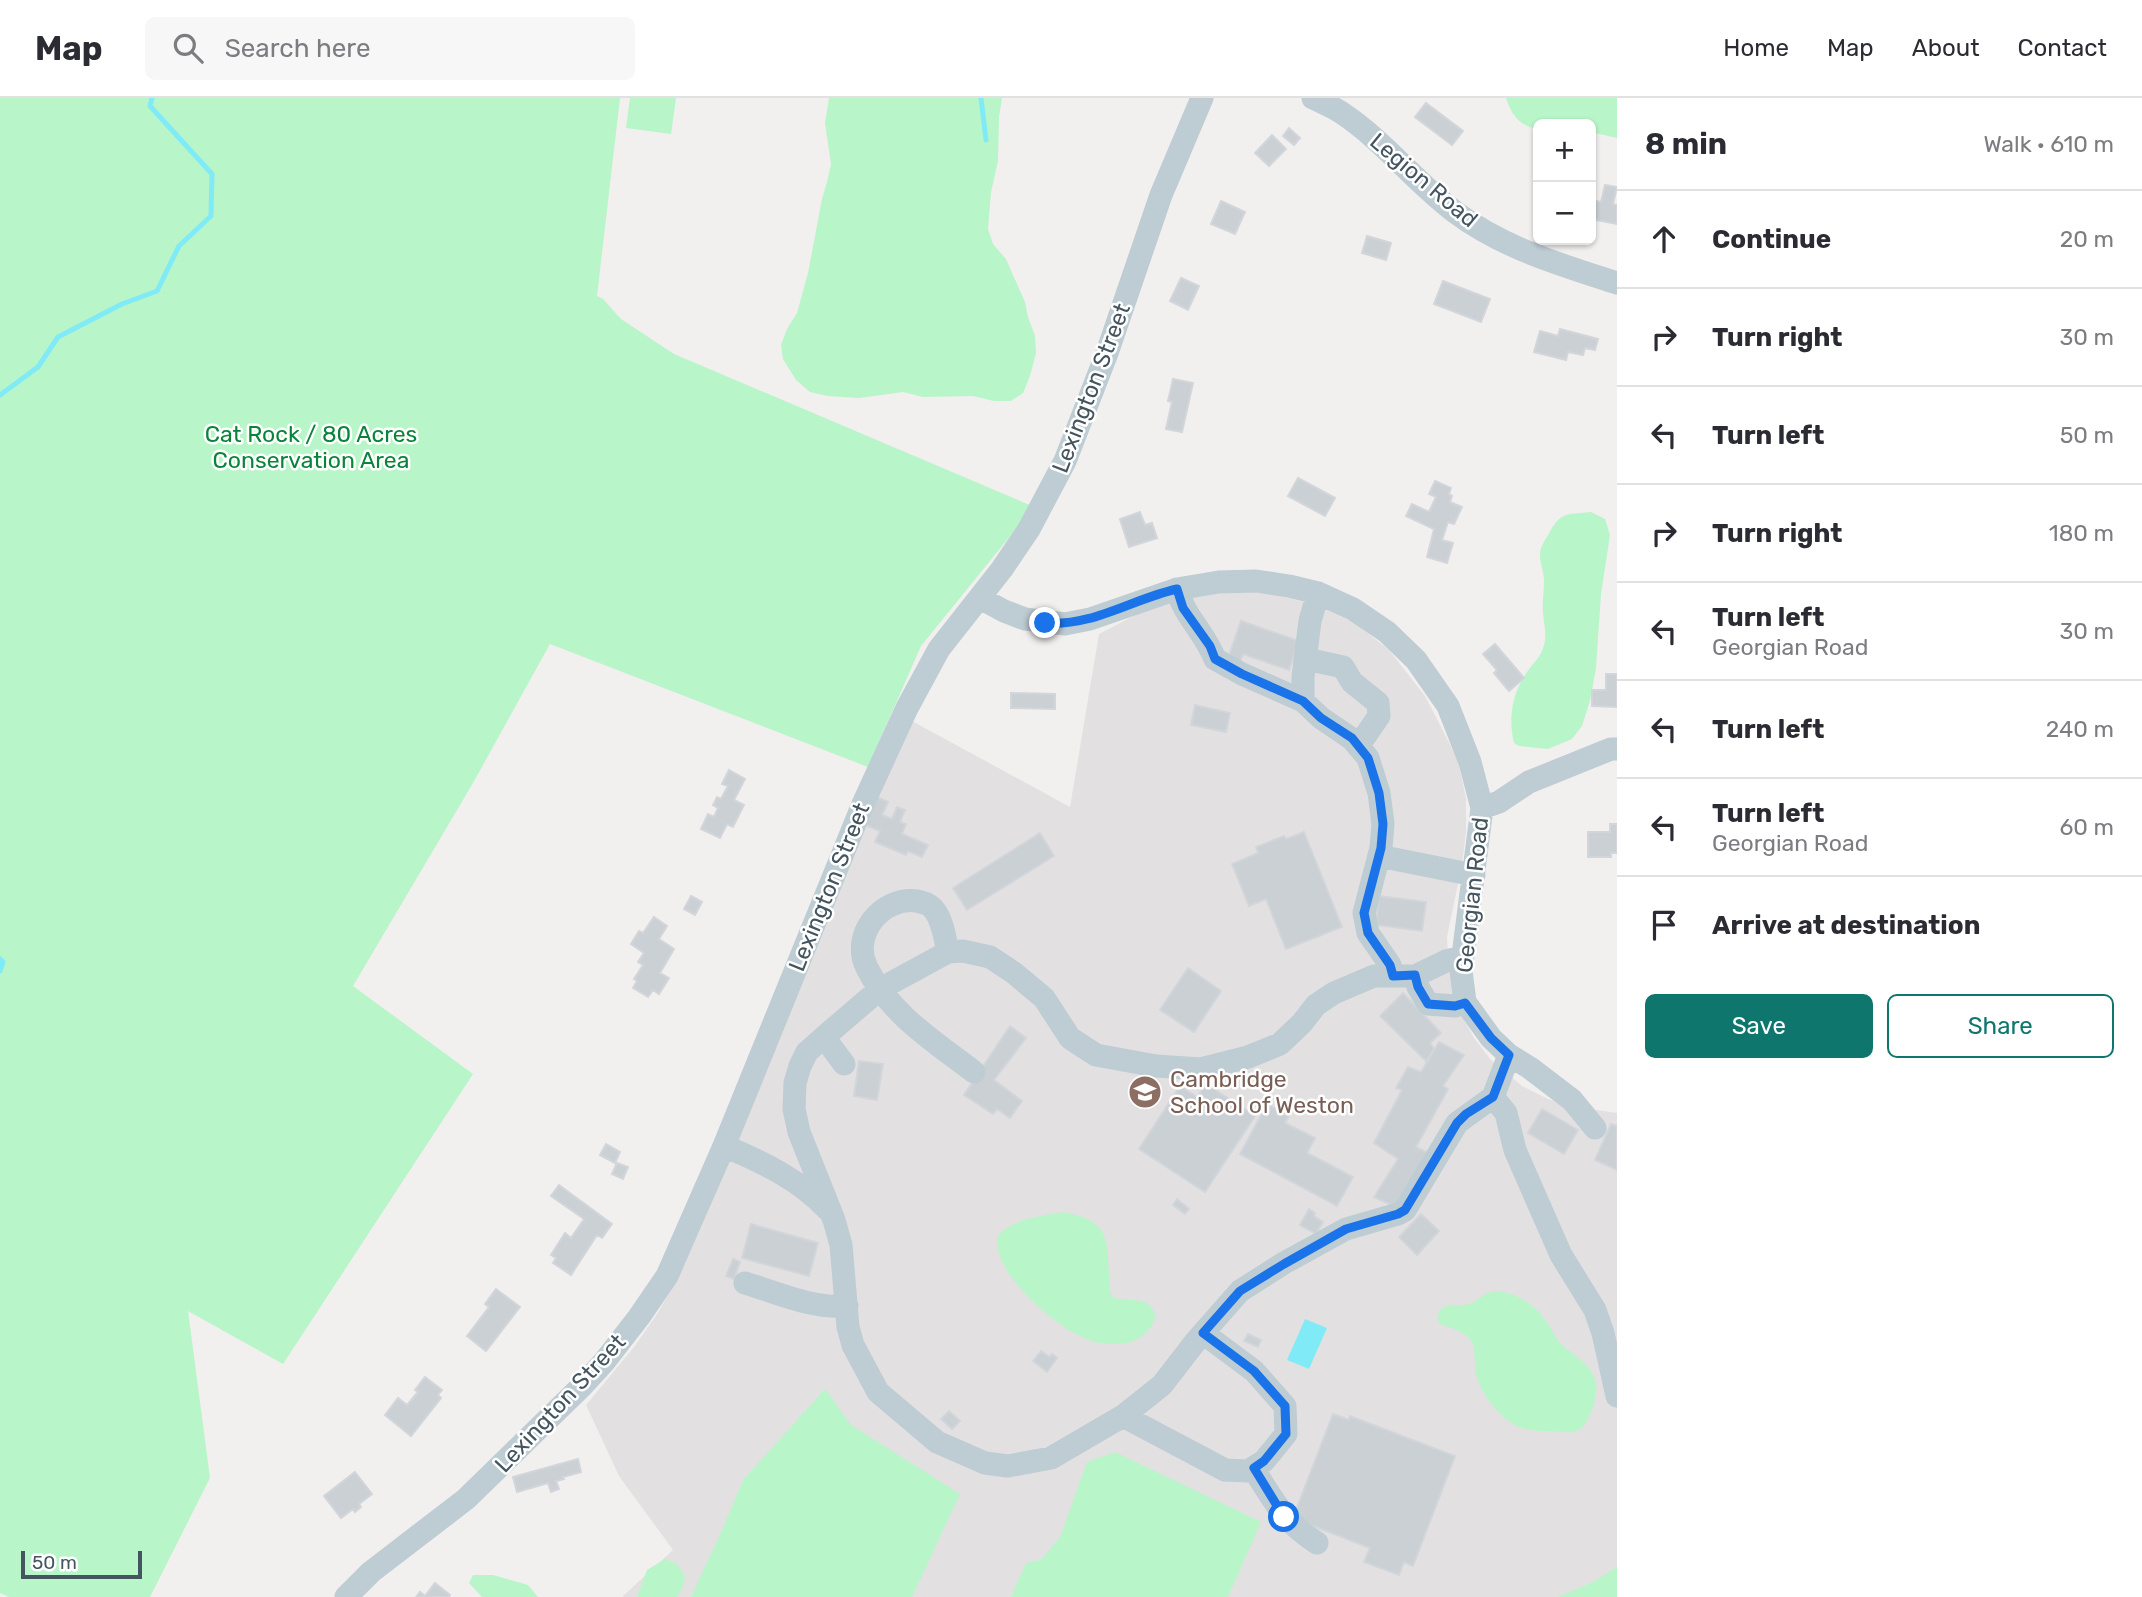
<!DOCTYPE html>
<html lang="en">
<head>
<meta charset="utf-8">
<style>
	body { margin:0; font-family:Rubik,sans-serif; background:#f7f7f7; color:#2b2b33 }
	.controls { position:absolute; right:21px; top:21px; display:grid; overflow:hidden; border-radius:10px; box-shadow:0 2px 5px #0004 }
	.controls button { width:63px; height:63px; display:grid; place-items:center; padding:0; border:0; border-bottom:2px solid #e1e1e2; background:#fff; color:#2b2b33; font:35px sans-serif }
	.scale { position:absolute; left:21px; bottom:18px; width:121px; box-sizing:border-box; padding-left:7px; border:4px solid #45555f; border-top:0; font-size:19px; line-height:24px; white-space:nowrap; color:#45555f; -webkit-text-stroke:5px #fff; paint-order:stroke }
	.stop { position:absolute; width:21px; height:21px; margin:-16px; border:5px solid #1a73e8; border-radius:50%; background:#fff }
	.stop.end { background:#1a73e8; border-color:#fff; box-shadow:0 2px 7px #0008 }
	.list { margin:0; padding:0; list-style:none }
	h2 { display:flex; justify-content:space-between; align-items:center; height:91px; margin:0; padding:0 28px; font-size:30px }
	h2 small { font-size:23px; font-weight:400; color:#7c7c81 }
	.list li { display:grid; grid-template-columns:46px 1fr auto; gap:21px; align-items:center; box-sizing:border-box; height:98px; padding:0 28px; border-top:2px solid #e1e1e2 }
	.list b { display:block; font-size:26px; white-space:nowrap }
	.list p { margin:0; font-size:23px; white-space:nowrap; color:#7c7c81 }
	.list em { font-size:23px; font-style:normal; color:#7c7c81 }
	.actions { display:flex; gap:14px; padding:21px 28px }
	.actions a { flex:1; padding:16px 0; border:2px solid #0f766e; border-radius:10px; text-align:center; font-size:24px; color:#0f766e }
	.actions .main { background:#0f766e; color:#fff }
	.icon { flex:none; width:38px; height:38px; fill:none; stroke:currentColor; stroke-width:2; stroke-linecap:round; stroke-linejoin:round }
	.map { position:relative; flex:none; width:1617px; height:1499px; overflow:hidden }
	header { display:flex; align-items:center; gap:42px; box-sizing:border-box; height:98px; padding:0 35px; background:#fff; border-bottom:2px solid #e1e1e2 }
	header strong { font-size:33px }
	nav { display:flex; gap:38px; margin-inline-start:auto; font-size:24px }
	.search { width:490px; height:63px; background:#f7f7f7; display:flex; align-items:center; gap:18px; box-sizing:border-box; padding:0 24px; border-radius:10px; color:#7c7c81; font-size:26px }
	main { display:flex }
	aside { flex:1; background:#fff }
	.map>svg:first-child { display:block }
</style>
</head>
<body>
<header>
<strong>Map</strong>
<div class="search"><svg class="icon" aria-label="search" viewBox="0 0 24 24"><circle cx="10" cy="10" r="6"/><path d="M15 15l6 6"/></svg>Search here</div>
<nav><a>Home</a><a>Map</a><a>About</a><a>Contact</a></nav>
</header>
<main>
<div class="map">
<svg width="1617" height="1499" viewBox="0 0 1617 1499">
	<rect width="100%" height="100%" fill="#f2efef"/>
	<path fill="#e3e0e1" d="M 1218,492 L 1274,496 L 1319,508 L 1355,525 L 1389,552 L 1425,598 L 1458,662 L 1466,700 L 1466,734 L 1462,766 L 1447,839 L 1449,874 L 1462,918 L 1474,940 L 1491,962 L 1522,988 L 1548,1001 L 1570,1008 L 1617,1015 L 1617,1499 L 622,1499 L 673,1452 L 619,1378 L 586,1307 L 634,1249 L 657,1216 L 677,1181 L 699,1134 L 865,727 L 912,623 L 1070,709 L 1099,536 L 1151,509 Z"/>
	<path fill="#b8f5c9" d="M 0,0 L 620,0 L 597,198 L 603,201 L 621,221 L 674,256 L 1032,408 L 1028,416 L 921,548 L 868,669 L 550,546 L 473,685 L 353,888 L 473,976 L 283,1266 L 188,1213 L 210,1380 L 150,1499 L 9,1499 L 0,1495 Z
		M 630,0 L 676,0 L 671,36 L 626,30 Z
		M 829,0 L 1002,0 L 999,19 L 998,63 L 991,94 L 988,131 L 993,146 L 1006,161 L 1025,204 L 1028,219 L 1035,238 L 1036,255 L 1030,278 L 1023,295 L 1011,303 L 994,303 L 973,298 L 923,299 L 903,294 L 859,300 L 828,298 L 810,294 L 796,282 L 783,261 L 781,247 L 787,231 L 797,215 L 808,175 L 822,101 L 827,84 L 831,66 L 825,25 Z
		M 1506,0 L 1617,0 L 1617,40 L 1591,34 L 1591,26 L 1538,26 L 1538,31 C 1520,28 1512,18 1506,0 Z
		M 1591,414 L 1605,421 L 1610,437 L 1601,496 L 1596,570 L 1590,603 L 1582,628 L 1572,641 L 1548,651 L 1519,648 L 1514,645 C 1508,620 1512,595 1527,574 C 1534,564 1541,559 1544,547 C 1547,536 1544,527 1543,515 C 1542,505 1544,494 1544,483 C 1544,474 1540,466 1540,457 C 1540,449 1544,444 1548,437 C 1561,413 1565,417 1591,414 Z
		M 1061,1114 C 1117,1122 1106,1149 1110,1194 L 1113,1199 C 1124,1204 1140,1199 1149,1207 C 1165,1220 1145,1238 1133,1243 C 1123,1247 1111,1246 1101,1245 C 1068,1241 1013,1191 1001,1161 C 998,1154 997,1147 997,1140 C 1009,1121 1040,1119 1061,1114 Z
		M 1493,1193 C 1513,1192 1536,1207 1547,1224 C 1552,1231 1555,1240 1561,1246 C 1573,1257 1594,1268 1596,1286 C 1598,1296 1591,1318 1585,1326 C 1575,1339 1564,1333 1551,1333 C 1540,1333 1529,1333 1519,1329 C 1499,1320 1481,1296 1476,1276 C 1474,1266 1476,1253 1472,1244 C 1465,1233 1451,1230 1440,1226 L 1437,1220 C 1444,1198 1457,1212 1472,1205 C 1481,1201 1482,1196 1493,1193 Z
		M 825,1291 L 851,1327 L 960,1396 L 912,1499 L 691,1499 L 723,1430 L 743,1382 Z
		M 1115,1354 L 1261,1424 L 1228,1499 L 1011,1499 L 1026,1465 L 1041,1462 L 1060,1439 L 1087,1364 Z
		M 665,1461 L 677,1466 L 685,1478 L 683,1488 L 677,1499 L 637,1499 L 647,1472 Z
		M 1617,1469 L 1617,1499 L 1558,1499 L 1593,1484 Z
		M 473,1477 L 493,1477 L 528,1487 L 538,1499 L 482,1499 L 469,1485 Z"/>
	<path fill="#80ebf7" d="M 1305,1221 L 1327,1230 L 1309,1271 L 1287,1262 Z"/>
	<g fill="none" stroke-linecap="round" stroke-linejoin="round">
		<path stroke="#80ebf7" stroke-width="5" d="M 981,0 L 986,42
			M 0,297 L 38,269 L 58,239 L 122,206 L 157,193 L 179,148 L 211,118 L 212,76 L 150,8 L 152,0
			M 0,861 L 3,864 L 0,873"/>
	</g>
	<path fill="#cad0d4" stroke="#d2d6db" stroke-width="2" d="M 1426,5 L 1463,33 L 1452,47 L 1415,19 Z
		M 1289,30 L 1300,40 L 1294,47 L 1283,38 Z
		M 1272,37 L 1286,51 L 1269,68 L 1255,55 Z
		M 1605,87 L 1617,89 L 1613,106 L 1617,107 L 1617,126 L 1591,121 L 1593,113 L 1591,113 L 1591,102 L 1601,104 Z
		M 1221,103 L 1245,114 L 1235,136 L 1211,126 Z
		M 1367,138 L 1391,145 L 1386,162 L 1362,155 Z
		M 1181,180 L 1199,188 L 1188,212 L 1170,203 Z
		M 1443,183 L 1490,201 L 1481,224 L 1434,206 Z
		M 1560,231 L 1598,241 L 1595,252 L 1585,250 L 1583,257 L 1568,254 L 1566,262 L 1534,254 L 1540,233 L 1558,238 Z
		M 1173,281 L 1193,285 L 1182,334 L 1166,331 L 1172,304 L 1168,303 Z
		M 1298,380 L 1335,400 L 1325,418 L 1288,398 Z
		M 1435,383 L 1451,390 L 1449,396 L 1452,398 L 1450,404 L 1462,409 L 1454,426 L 1448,424 L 1442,442 L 1453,445 L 1447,465 L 1427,459 L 1434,431 L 1406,418 L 1412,406 L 1429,414 L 1436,399 L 1429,396 Z
		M 1140,414 L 1145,427 L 1152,425 L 1157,440 L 1129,449 L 1120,421 Z
		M 1241,523 L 1299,543 L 1289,572 L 1243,556 L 1240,564 L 1228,560 Z
		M 1495,546 L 1524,580 L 1509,593 L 1494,575 L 1497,572 L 1483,556 Z
		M 1606,576 L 1617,576 L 1617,609 L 1592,608 L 1592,592 L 1606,592 Z
		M 1011,595 L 1055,596 L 1055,611 L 1011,610 Z
		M 1195,607 L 1230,615 L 1226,634 L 1191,627 Z
		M 729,672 L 745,681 L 734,702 L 744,707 L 733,729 L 727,726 L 720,740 L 701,731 L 708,716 L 714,719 L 718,710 L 713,707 L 717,699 L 721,701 L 728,688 L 722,686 Z
		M 877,699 L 888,704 L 882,717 L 892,721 L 897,709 L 905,712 L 900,724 L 906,726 L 902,736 L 928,747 L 922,759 L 908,753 L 906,757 L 875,744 L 880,733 L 865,727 Z
		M 1610,726 L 1617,726 L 1617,755 L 1611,755 L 1611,759 L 1588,759 L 1588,734 L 1610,734 Z
		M 1304,734 L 1342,829 L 1286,851 L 1266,801 L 1249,808 L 1232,766 L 1258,755 L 1256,749 L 1284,738 L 1286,741 Z
		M 1040,735 L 1054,758 L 967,812 L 953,790 Z
		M 691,798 L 702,804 L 695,817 L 684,811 Z
		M 1379,798 L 1426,804 L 1422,833 L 1376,827 Z
		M 654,819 L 667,828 L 659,841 L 674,851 L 660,875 L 669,880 L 659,896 L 653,892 L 648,899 L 633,890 L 637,883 L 634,881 L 643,867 L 638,864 L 644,855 L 631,846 L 639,833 L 643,835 Z
		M 1188,870 L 1221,893 L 1194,934 L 1160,912 Z
		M 1403,895 L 1441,935 L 1430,945 L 1434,951 L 1426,963 L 1380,918 Z
		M 1010,928 L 1026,940 L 994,982 L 1022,1003 L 1010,1020 L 997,1011 L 993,1016 L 964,997 Z
		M 1439,944 L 1464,957 L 1443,988 L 1448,991 L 1416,1049 L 1428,1055 L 1398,1110 L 1374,1099 L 1398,1061 L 1374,1045 L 1402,992 L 1396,990 L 1408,969 L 1421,974 Z
		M 859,963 L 883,966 L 877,1002 L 854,998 Z
		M 1208,983 L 1218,990 L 1217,993 L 1255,1018 L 1205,1094 L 1139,1051 L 1180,988 L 1197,999 Z
		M 1267,1006 L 1289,1018 L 1285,1025 L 1315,1040 L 1307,1055 L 1353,1079 L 1337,1108 L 1240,1056 Z
		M 1542,1011 L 1578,1032 L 1564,1056 L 1528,1035 Z
		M 1611,1026 L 1617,1028 L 1617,1072 L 1595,1062 Z
		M 606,1046 L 620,1054 L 615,1065 L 600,1057 Z
		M 617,1065 L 628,1069 L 623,1081 L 612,1076 Z
		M 559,1087 L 612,1126 L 602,1140 L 597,1137 L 571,1177 L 553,1165 L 556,1160 L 551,1157 L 565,1135 L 571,1140 L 584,1121 L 551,1098 Z
		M 1177,1101 L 1189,1111 L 1185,1116 L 1173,1107 Z
		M 1309,1111 L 1315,1115 L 1314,1118 L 1323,1124 L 1316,1136 L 1300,1127 Z
		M 1421,1116 L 1439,1133 L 1417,1157 L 1399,1139 Z
		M 751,1126 L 818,1145 L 809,1178 L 742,1160 Z
		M 733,1161 L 740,1164 L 734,1181 L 726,1178 Z
		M 496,1191 L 520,1209 L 486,1253 L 467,1238 L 489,1209 L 485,1206 Z
		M 1248,1236 L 1261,1242 L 1258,1249 L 1244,1243 Z
		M 1041,1253 L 1050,1259 L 1052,1256 L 1057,1260 L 1047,1274 L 1033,1263 Z
		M 425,1279 L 442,1292 L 438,1297 L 441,1300 L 411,1338 L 385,1317 L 398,1300 L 407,1307 L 418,1294 L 415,1292 Z
		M 949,1313 L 960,1323 L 952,1331 L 941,1321 Z
		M 1333,1316 L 1349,1322 L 1350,1318 L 1455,1358 L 1413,1468 L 1404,1464 L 1399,1477 L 1364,1464 L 1370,1450 L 1293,1420 Z
		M 578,1361 L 581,1374 L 563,1379 L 564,1381 L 556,1383 L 559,1391 L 551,1394 L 548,1385 L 517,1394 L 513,1379 Z
		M 355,1374 L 372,1396 L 359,1406 L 361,1409 L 355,1414 L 353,1411 L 341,1420 L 324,1398 Z
		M 435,1485 L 450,1497 L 449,1499 L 416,1499 L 420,1494 L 425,1498 Z"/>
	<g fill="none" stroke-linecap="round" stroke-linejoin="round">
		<path stroke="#beccd3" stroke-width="23" d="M 1313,0 C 1323,5 1333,9 1342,15 C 1384,43 1415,84 1455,114 C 1503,150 1561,167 1617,185
			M 1177,491 C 1184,518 1205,535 1215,561 L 1242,576 L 1303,603 L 1321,620 L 1352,641 L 1368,660 L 1379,695 L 1383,726 L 1381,750 L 1364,815 L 1368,835 L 1390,867 L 1393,878
			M 980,500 L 1004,513 L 1025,521 L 1065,526 L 1090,521 L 1177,491 L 1219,484 L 1256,483 L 1289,488 L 1318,495 L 1353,511 L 1387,534 L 1416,562 L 1448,608 L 1470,664 L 1482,710 L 1461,873 L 1465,904 L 1491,940 L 1509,957 L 1530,970 L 1572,1002 L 1595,1030
			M 1306,561 L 1343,569 L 1352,584 L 1378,605 L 1379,618 L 1359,647
			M 1303,603 L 1303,579 L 1310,523 L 1318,495
			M 1482,710 L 1499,704 L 1529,684 L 1611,651 L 1617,651
			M 1379,758 L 1474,777
			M 948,854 C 945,841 943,824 935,813 C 930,806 925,805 917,803 C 882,798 850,837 867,870 C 890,916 935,944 974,974
			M 1415,878 L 1446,863 L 1463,859
			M 824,939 L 880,891 L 948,854 L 963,853 L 990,859 L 1014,875 L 1044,900 L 1070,940 L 1096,957 L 1156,968 L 1201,971 L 1248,959 L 1280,946 L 1302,925 L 1316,907 L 1334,895 L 1374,878 L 1415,878 L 1418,889 L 1428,906 L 1455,908 L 1465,904
			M 844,966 L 824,939 L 807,954 L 800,968 L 795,985 L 794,1011 L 799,1034 L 834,1122 L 841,1147 L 848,1229 L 853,1247 L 878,1294 L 937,1344 L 985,1365 L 1008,1368 L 1051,1360 L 1123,1318 L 1162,1287 L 1196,1243 L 1240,1193 L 1284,1165 L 1346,1131 L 1398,1116 L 1405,1112 L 1457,1025 L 1493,999 L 1509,957
			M 1493,999 L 1506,1015 L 1515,1052 L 1561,1157 L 1595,1212 L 1603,1235 L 1617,1298
			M 724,1048 C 761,1063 800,1082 828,1112
			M 745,1185 C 778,1195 812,1211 847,1208
			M 1123,1318 L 1225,1372 L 1248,1373 L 1264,1363 L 1286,1336 L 1285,1308 L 1254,1273 L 1203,1235
			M 1253,1370 C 1274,1403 1283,1423 1317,1445
			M 346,1499 L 371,1474 L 466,1401 L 582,1288 L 604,1264 L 639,1219 L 667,1178 L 724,1048 L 863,706 L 907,610 L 939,551 L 1002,471 L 1029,431 L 1065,363 L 1107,255 L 1161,97 L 1202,0"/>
	</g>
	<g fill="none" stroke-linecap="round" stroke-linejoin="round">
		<path stroke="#1a73e8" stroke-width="9" d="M 1045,525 C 1092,529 1132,501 1177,491 L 1183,510 L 1210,548 L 1215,561 L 1242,576 L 1303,603 L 1321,620 L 1352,640 L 1368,660 L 1379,695 L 1383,726 L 1381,750 L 1364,815 L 1368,835 L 1390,867 L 1393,878 L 1415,877 L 1418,889 L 1428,906 L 1455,908 L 1465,905 L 1491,940 L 1509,957 L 1493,999 L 1466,1016 L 1457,1025 L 1405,1112 L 1398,1116 L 1346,1131 L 1284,1166 L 1240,1193 L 1203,1235 L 1254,1273 L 1285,1308 L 1286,1336 L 1264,1363 L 1254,1370 L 1284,1419"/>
	</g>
	<defs>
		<symbol id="school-disc" viewBox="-11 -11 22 22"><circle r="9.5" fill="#8d6e63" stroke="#fff"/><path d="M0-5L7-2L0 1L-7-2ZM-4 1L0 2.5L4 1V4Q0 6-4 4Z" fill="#fff"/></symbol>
	</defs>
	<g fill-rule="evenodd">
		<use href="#school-disc" x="1126" y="975" width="38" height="38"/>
	</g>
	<g text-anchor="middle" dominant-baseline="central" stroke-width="5" stroke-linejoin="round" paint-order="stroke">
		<g font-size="23" fill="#45555f" stroke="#fff">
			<text transform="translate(1424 82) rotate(40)">Legion Road</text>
			<text transform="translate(1091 290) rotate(-69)">Lexington Street</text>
			<text transform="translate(829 789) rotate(-68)">Lexington Street</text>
			<text transform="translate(1472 797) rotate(-84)">Georgian Road</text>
			<text transform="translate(560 1305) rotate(-47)">Lexington Street</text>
		</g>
		<g font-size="23" fill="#0b843b" stroke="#fff">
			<text x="311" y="336">Cat Rock / 80 Acres<tspan x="311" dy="26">Conservation Area</tspan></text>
		</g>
		<g font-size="23" fill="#785e54" stroke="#fff" text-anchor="start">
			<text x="1170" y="981">Cambridge<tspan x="1170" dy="26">School of Weston</tspan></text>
		</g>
	</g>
</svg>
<div class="controls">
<button>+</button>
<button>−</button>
</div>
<div class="scale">50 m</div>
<div class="stop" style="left:1284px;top:1419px"></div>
<div class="stop end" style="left:1045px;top:525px"></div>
</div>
<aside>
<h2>8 min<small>Walk · 610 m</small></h2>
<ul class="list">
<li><svg class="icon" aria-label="ahead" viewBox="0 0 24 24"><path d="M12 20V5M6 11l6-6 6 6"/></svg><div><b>Continue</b></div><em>20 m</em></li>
<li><svg class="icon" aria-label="right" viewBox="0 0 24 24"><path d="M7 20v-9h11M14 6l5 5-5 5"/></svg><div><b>Turn right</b></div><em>30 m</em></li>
<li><svg class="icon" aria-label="left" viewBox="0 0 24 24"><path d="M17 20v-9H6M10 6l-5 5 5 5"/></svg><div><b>Turn left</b></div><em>50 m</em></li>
<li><svg class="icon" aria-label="right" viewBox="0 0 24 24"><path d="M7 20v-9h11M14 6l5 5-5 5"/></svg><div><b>Turn right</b></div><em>180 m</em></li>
<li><svg class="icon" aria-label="left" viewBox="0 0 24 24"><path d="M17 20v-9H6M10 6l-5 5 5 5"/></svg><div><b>Turn left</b><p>Georgian Road</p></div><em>30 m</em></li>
<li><svg class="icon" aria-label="left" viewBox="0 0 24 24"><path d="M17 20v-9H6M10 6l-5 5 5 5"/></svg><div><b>Turn left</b></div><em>240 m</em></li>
<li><svg class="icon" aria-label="left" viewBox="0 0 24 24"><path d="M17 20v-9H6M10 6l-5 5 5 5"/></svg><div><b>Turn left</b><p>Georgian Road</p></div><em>60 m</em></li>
<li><svg class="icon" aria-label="arrive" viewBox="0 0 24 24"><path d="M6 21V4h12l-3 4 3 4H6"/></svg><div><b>Arrive at destination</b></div></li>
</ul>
<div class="actions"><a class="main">Save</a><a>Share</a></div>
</aside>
</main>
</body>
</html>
